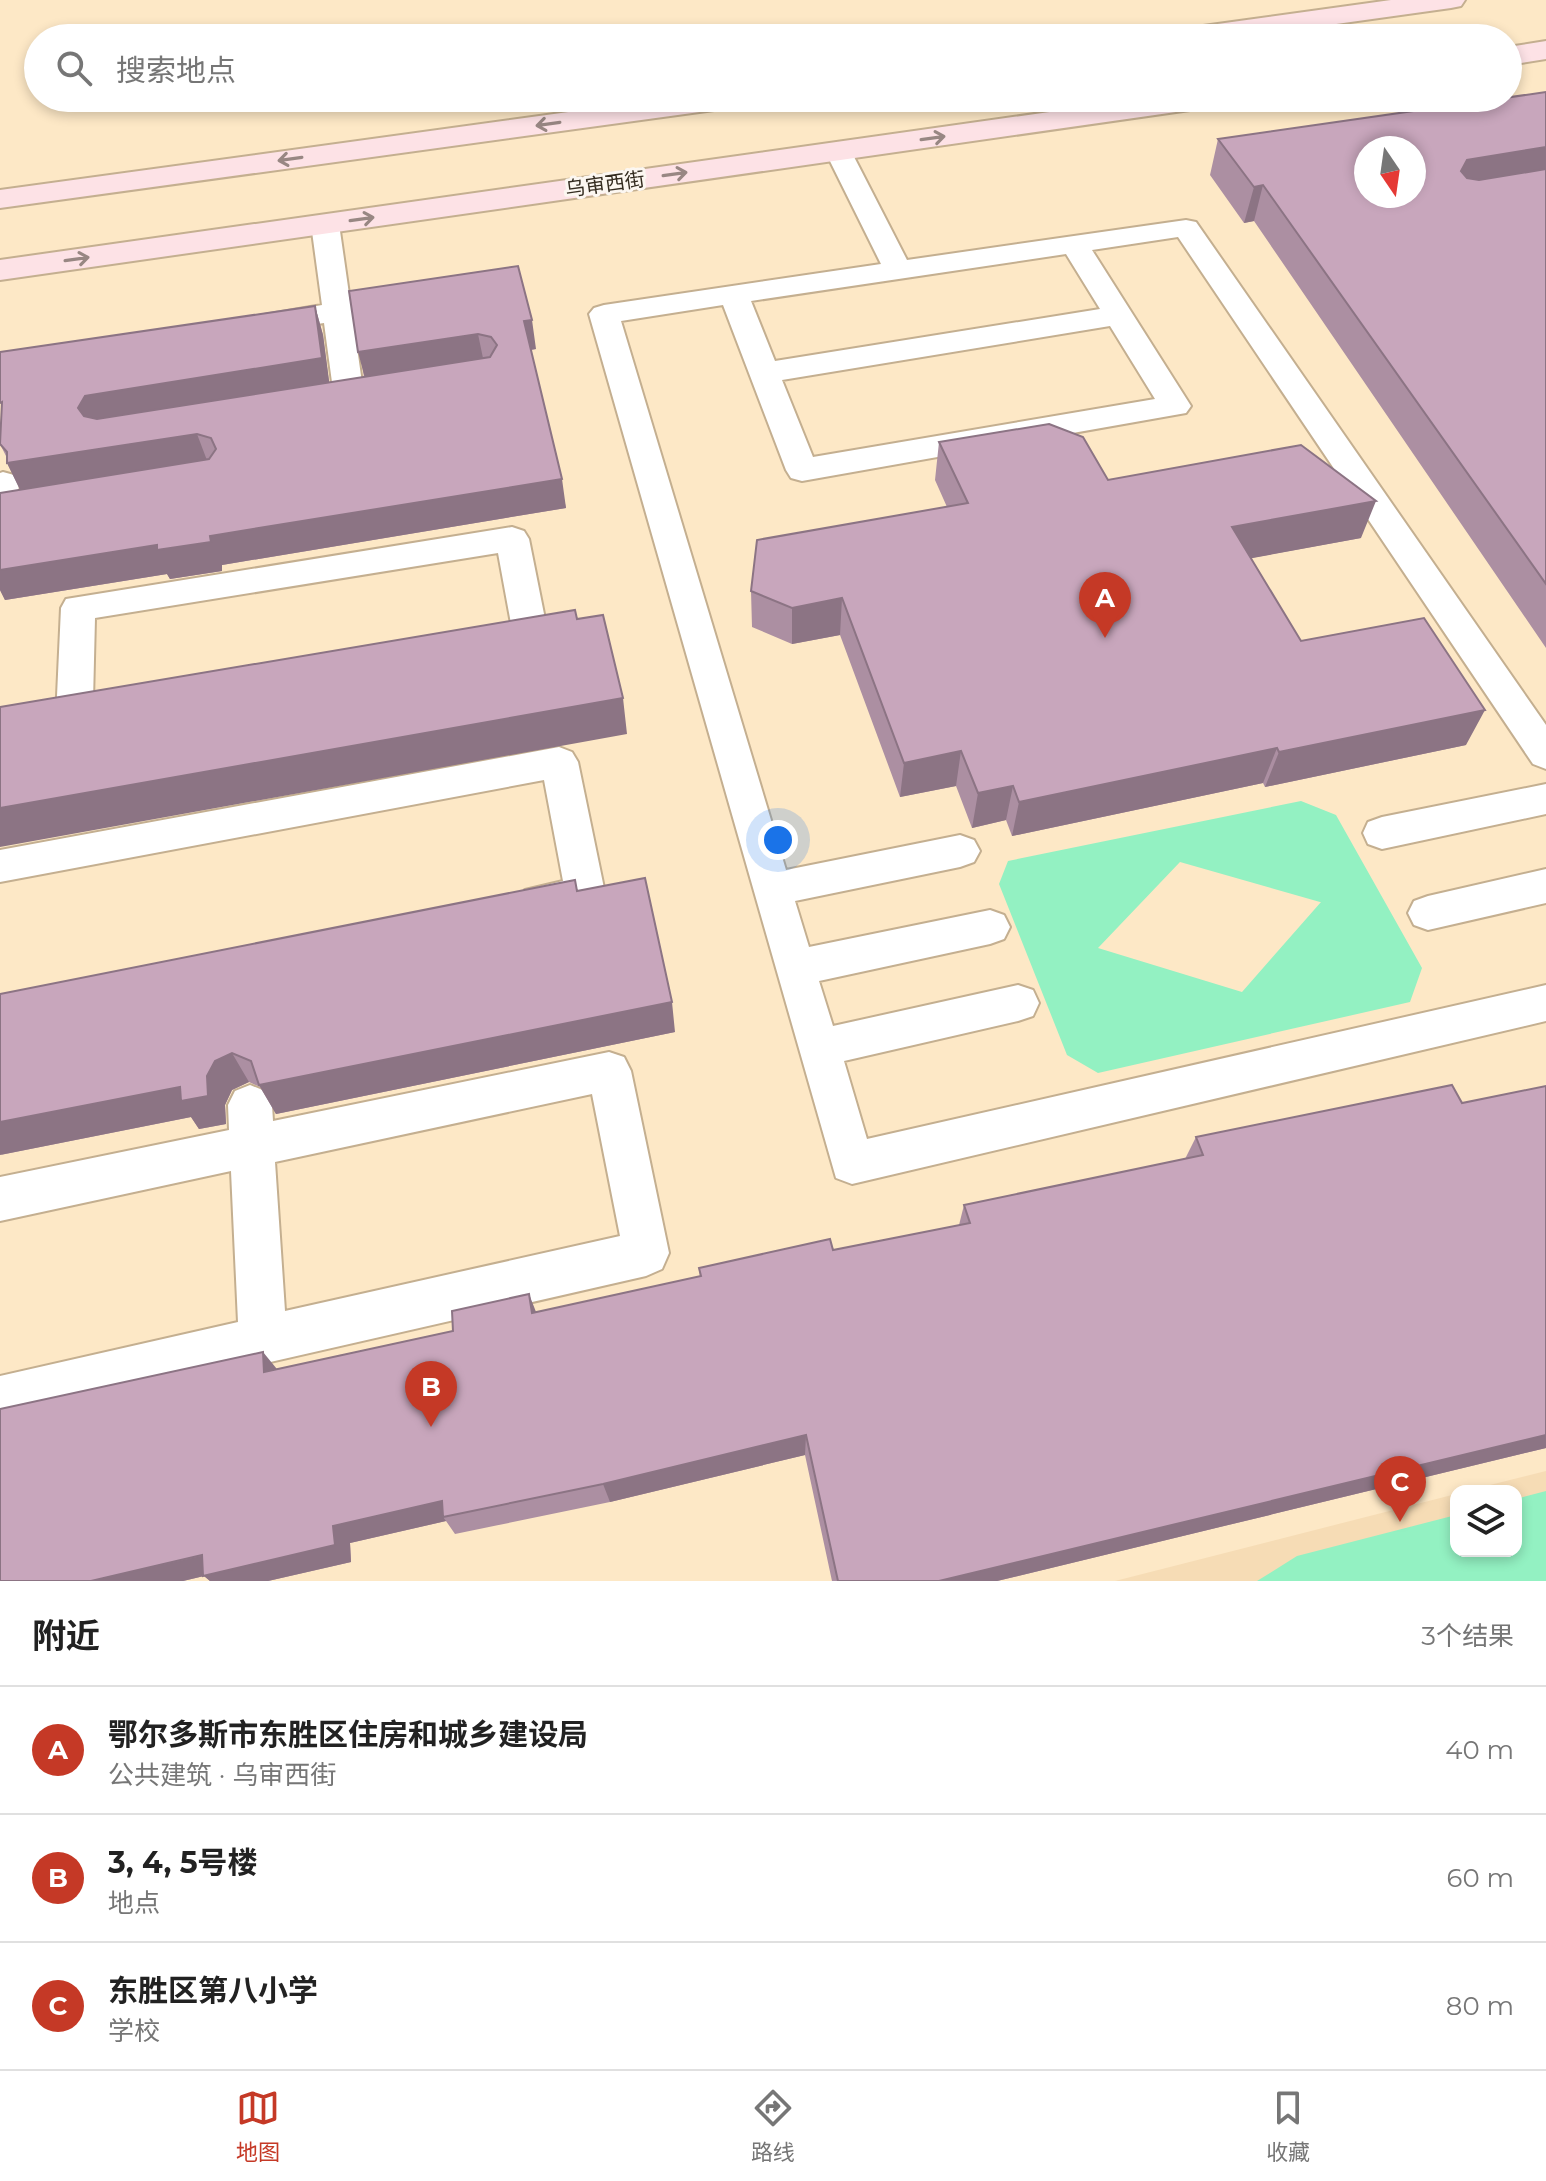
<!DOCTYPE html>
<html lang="zh">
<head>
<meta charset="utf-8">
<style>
	body { margin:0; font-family:Montserrat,"Noto Sans SC",sans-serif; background:#f2f2f2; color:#222 }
	.controls { position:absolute; right:24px; bottom:24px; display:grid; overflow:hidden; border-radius:16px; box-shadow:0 4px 12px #0003 }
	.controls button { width:72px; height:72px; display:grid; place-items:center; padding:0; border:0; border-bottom:2px solid #e0e0e0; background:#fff; color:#222; font:40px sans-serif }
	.compass { position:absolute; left:1354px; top:136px; width:72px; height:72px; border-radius:50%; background:#fff; box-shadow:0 4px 12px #0003; rotate:167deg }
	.you { position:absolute; left:778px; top:840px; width:28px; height:28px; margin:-20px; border:6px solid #fff; border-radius:50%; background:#1a73e8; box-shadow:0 0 0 12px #1a73e833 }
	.badge { display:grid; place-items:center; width:52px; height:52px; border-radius:50%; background:#c53926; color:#fff; font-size:26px; font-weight:700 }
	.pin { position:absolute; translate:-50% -66px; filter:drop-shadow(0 2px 4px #0008) }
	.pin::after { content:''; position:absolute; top:42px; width:28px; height:24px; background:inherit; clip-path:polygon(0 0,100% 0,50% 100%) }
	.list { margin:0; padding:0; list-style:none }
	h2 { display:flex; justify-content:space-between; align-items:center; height:104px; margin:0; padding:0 32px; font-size:34px }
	h2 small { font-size:26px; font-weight:400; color:#767676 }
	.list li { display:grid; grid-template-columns:52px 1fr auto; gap:24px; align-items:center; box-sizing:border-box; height:128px; padding:0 32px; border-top:2px solid #e0e0e0 }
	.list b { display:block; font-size:30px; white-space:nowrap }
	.list p { margin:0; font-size:26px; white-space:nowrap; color:#767676 }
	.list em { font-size:26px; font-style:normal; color:#767676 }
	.icon { flex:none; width:44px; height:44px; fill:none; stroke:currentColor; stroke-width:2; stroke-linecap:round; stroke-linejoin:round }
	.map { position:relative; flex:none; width:1546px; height:1581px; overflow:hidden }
	.search { position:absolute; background:#fff; box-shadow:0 4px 12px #0003; left:24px; right:24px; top:24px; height:88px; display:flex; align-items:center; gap:20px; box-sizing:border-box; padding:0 28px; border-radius:44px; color:#767676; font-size:30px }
	.sheet { height:488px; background:#fff }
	nav { display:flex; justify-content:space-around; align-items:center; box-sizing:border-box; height:112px; border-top:2px solid #e0e0e0; background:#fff; font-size:22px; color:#767676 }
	nav a { display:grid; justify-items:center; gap:4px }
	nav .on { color:#c53926 }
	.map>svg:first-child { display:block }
</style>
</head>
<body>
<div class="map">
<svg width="1546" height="1581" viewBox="0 0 1546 1581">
	<rect width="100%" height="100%" fill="#fde8c6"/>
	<path fill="#f6dcb5" d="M 1546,1471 L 1546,1581 L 1115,1581 L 1456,1494 L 1456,1551 L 1516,1551 L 1516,1491 L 1466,1491 Z"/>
	<path fill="#93f1c2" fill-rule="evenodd" d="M 1301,801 L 1336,815 L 1422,968 L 1410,1002 L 1098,1073 L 1067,1055 L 999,884 L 1008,861 ZM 1180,862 L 1320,902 L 1321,902 L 1242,992 L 1098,948 Z
		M 1546,1491 L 1546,1581 L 1257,1581 L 1297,1556 L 1456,1515 L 1456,1551 L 1516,1551 L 1516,1499 Z"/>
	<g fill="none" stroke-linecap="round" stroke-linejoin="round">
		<defs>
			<path id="lane" d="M 838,143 L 847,145 L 851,151 L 907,260 L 1186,220 L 1196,222 L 1546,725 L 1546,769 L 1533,764 L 1178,237 L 1092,250 L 1191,406 L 1186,413 L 802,481 L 791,478 L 786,470 L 723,305 L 621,321 L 786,870 L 960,835 L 974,840 L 980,851 L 974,862 L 960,867 L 795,901 L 809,947 L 990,910 L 1004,915 L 1010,927 L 1004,939 L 990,944 L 819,981 L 833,1026 L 1018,985 L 1033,990 L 1039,1003 L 1033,1016 L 1018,1021 L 844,1061 L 867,1139 L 1546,985 L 1546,1021 L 852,1184 L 836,1178 L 589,314 L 594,308 L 604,305 L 881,264 L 825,151 L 829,145 ZM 1066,254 L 1100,309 L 775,361 L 751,301 ZM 1110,326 L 1155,399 L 813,457 L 782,380 Z
				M 325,216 L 335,218 L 339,224 L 350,301 L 401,294 L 411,297 L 416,303 L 411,309 L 353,319 L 364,397 L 360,404 L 349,407 L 338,404 L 334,397 L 324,323 L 268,331 L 258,328 L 253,322 L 258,316 L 322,305 L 311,224 L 315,218 Z
				M 3,472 L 14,475 L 19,483 L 18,496 L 33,494 L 45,497 L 49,505 L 45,513 L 0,521 L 0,473 Z
				M 512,527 L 524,531 L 529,539 L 549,639 L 543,648 L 74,732 L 61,728 L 56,718 L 61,608 L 66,599 ZM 498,553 L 512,629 L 93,701 L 95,618 Z
				M 559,747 L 572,752 L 578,762 L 605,893 L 599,905 C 576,913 548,922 525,914 L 519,902 L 525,890 L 563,881 L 544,780 L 0,882 L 0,850 Z
				M 1546,784 L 1546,814 L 1382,849 L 1368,844 L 1363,833 L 1368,822 L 1382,817 Z
				M 1546,869 L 1546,903 L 1428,930 L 1414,925 L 1408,913 L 1414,901 L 1428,896 Z
				M 609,1052 L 624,1057 L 631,1071 L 669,1253 L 662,1269 L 646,1276 L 0,1424 L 0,1376 L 238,1322 L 231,1171 L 0,1221 L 0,1177 L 229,1130 L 228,1105 L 235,1091 L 250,1085 L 265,1091 L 272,1105 L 273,1121 ZM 592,1094 L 620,1236 L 285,1311 L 275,1162 Z"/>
			<path id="secondary" d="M 1391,0 L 1465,0 L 1461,6 L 1451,8 L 1235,38 L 1160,38 L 1164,32 L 1174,30 Z
				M 1546,41 L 1546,59 L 1508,65 L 1508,47 Z
				M 671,98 L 751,98 L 746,104 L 736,107 L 0,208 L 0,190 Z
				M 1148,98 L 1226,98 L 1221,104 L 1211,107 L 0,280 L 0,260 Z"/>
		</defs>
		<use href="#lane" stroke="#c4af90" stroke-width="4"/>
		<use href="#secondary" stroke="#c4af90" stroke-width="4"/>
		<use href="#lane" fill="#fff" fill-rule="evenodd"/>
		<use href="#secondary" fill="#fde2e6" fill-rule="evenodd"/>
	</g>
	<path fill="#ac8fa2" d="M 1546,92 L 1546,648 L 1254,221 L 1244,223 L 1210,175 L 1218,139 Z
		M 349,291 L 536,349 L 531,350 L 566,508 L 222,565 L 222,571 L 170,579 L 167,574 L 5,600 L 0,590 L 0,570 L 20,489 L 7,463 L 7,458 L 0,444 L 315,306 L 323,335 L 329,382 L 364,377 Z
		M 939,442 L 1361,538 L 1251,558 L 1301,641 L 1466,745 L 1265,787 L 1263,783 L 1012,836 L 1006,820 L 972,828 L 956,786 L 900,797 L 840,635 L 792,644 L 752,627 L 751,591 L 947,507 L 935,480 Z
		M 577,891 L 675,1032 L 276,1114 L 260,1087 L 249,1082 L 232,1090 L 225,1105 L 226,1124 L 199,1129 L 191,1117 L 0,1155 Z
		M 1196,1137 L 1546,1448 L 997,1581 L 832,1581 L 805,1455 L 610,1502 L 455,1534 L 446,1521 L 350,1543 L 351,1562 L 268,1581 L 210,1581 L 204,1576 L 183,1581 L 0,1581 L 277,1369 L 700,1277 L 699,1268 L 833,1250 L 959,1225 L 964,1205 L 1185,1159 Z"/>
	<path fill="#8c7484" d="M 1546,147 L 1546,180 L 1448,207 L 1461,171 L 1467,160 Z
		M 1263,185 L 1254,221 L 1244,223 L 1254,187 Z
		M 315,306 L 323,335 L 330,388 L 91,437 L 78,408 L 85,396 Z
		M 532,320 L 536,349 L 529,350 L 524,321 Z
		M 478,334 L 484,363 L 366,382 L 358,352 Z
		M 197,434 L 208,463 L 21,492 L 7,463 Z
		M 562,479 L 566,508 L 222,565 L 222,571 L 170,579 L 167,574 L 5,600 L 0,590 L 0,570 Z
		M 1376,501 L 1361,538 L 1220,564 L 1232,527 Z
		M 842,598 L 840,635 L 792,644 L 792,608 Z
		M 623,698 L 627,734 L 0,847 L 0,808 Z
		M 1485,710 L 1466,745 L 1265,787 L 1279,752 Z
		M 1277,748 L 1263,783 L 1012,836 L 1019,802 Z
		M 961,751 L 956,786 L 900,797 L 904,763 Z
		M 1013,786 L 1006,820 L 972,828 L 978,793 Z
		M 672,1002 L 675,1032 L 276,1114 L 259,1085 Z
		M 232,1053 L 249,1082 L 232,1090 L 225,1105 L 226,1124 L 199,1129 L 191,1117 L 0,1155 L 0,1122 L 207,1076 L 215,1061 Z
		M 529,1294 L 538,1317 L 532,1313 Z
		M 263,1352 L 281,1374 L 264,1372 Z
		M 806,1435 L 805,1455 L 610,1502 L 603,1484 Z
		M 1546,1435 L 1546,1448 L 997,1581 L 939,1581 Z
		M 442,1501 L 443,1517 L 446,1521 L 350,1543 L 351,1562 L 268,1581 L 210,1581 L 204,1576 L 183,1581 L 91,1581 Z"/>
	<path fill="#c8a6bc" stroke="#8c7484" stroke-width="2" fill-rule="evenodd" d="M 1546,92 L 1546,147 L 1467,160 L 1461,171 L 1467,178 L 1479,180 L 1546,169 L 1546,584 L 1263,185 L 1254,187 L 1218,139 ZM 1366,148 L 1414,148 L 1414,196 L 1366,196 Z
		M 518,266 L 532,320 L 524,321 L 562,479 L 210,536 L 211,542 L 157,550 L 157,545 L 0,570 L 0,493 L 209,459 L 216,449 L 211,438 L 197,434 L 7,463 L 7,452 L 0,444 L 2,402 L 0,403 L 0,352 L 315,306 L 322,358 L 85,396 L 78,408 L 84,416 L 97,419 L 490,357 L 497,345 L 491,337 L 478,334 L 358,352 L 349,291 Z
		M 1049,424 L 1083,437 L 1108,480 L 1301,445 L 1376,501 L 1232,527 L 1301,641 L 1424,618 L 1485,710 L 1279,752 L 1277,748 L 1019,802 L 1013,786 L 978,793 L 961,751 L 904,763 L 842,598 L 792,608 L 751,591 L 757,540 L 968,503 L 939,442 Z
		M 575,610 L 577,619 L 603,615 L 623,698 L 0,808 L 0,707 Z
		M 645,878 L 672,1002 L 259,1085 L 251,1061 L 232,1053 L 215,1061 L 207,1076 L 208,1096 L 181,1101 L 180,1087 L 0,1122 L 0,994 L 575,880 L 577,891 Z
		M 1452,1085 L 1462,1103 L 1546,1086 L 1546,1435 L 939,1581 L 838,1581 L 806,1435 L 603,1484 L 443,1517 L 442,1501 L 333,1526 L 335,1545 L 203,1576 L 202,1555 L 91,1581 L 0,1581 L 0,1409 L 263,1352 L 264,1372 L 453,1331 L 452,1311 L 529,1294 L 532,1313 L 701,1276 L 699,1268 L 830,1239 L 833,1250 L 970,1223 L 964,1205 L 1203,1155 L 1196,1137 Z"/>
	<defs><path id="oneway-shaft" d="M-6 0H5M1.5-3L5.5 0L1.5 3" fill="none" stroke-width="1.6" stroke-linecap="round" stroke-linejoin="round" transform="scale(2)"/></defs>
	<g stroke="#988783">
		<use href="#oneway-shaft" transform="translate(548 124) rotate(172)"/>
		<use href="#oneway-shaft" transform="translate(933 138) rotate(-8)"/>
		<use href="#oneway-shaft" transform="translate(290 159) rotate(172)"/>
		<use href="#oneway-shaft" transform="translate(675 174) rotate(-8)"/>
		<use href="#oneway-shaft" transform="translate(362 219) rotate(-8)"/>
		<use href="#oneway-shaft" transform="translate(77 259) rotate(-8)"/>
	</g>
	<g text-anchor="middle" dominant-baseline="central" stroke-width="6" stroke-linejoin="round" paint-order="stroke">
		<g font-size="20" fill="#342c20" stroke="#fcf7f1">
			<text transform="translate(605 184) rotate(-8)">乌审西街</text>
		</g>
	</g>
</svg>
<div class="controls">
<button><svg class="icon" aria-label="layers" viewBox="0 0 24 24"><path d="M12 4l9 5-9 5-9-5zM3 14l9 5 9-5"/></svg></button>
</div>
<svg class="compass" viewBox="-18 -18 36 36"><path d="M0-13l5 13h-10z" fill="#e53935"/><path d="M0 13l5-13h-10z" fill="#767676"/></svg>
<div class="you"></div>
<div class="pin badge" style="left:1105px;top:638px">A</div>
<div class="pin badge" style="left:431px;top:1427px">B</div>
<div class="pin badge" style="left:1400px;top:1522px">C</div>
<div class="search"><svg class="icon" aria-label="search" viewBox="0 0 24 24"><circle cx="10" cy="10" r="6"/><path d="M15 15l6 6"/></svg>搜索地点</div>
</div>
<section class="sheet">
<h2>附近<small>3个结果</small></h2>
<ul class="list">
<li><span class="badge">A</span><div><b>鄂尔多斯市东胜区住房和城乡建设局</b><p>公共建筑 · 乌审西街</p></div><em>40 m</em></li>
<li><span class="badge">B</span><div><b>3, 4, 5号楼</b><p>地点</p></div><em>60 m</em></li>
<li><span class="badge">C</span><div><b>东胜区第八小学</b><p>学校</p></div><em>80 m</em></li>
</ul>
</section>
<nav>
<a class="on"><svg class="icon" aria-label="map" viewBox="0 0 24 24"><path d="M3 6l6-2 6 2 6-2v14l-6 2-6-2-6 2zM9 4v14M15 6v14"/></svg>地图</a>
<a><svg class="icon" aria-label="directions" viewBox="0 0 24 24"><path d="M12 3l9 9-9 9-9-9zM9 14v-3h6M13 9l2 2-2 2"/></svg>路线</a>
<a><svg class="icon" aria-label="saved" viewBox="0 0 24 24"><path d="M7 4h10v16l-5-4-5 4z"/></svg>收藏</a>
</nav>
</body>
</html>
